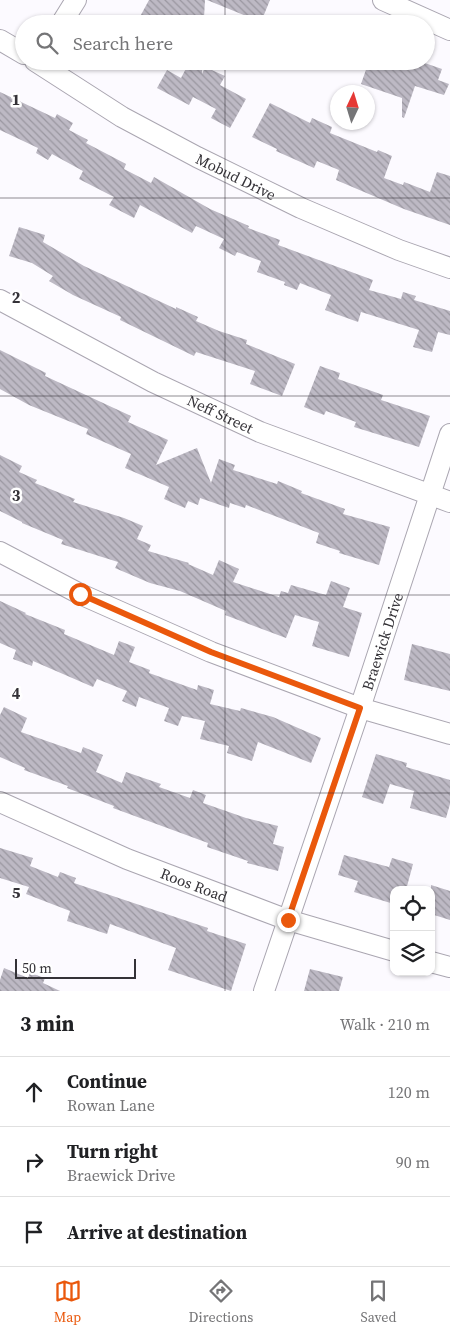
<!DOCTYPE html>
<html lang="en">
<head>
<meta charset="utf-8">
<style>
	body { margin:0; font-family:"Source Serif 4",serif; background:#f6f6f6; color:#202124 }
	.controls { position:absolute; right:15px; bottom:15px; display:grid; overflow:hidden; border-radius:10px; box-shadow:0 1px 4px #0004 }
	.controls button { width:45px; height:45px; display:grid; place-items:center; padding:0; border:0; border-bottom:1px solid #e0e0e0; background:#fff; color:#202124; font:25px sans-serif }
	.compass { position:absolute; left:330px; top:85px; width:45px; height:45px; border-radius:50%; background:#fff; box-shadow:0 1px 4px #0004; rotate:4deg }
	.scale { position:absolute; left:15px; bottom:12px; width:121px; box-sizing:border-box; padding-left:5px; border:2px solid #343237; border-top:0; font-size:14px; line-height:18px; white-space:nowrap; color:#343237; -webkit-text-stroke:4px #fff; paint-order:stroke }
	.stop { position:absolute; width:15px; height:15px; margin:-11px; border:4px solid #ea580c; border-radius:50%; background:#fff }
	.stop.end { background:#ea580c; border-color:#fff; box-shadow:0 1px 5px #0008 }
	.list { margin:0; padding:0; list-style:none }
	h2 { display:flex; justify-content:space-between; align-items:center; height:65px; margin:0; padding:0 20px; font-size:21px }
	h2 small { font-size:16px; font-weight:400; color:#757577 }
	.list li { display:grid; grid-template-columns:32px 1fr auto; gap:15px; align-items:center; box-sizing:border-box; height:70px; padding:0 20px; border-top:1px solid #e0e0e0 }
	.list b { display:block; font-size:19px; white-space:nowrap }
	.list p { margin:0; font-size:16px; white-space:nowrap; color:#757577 }
	.list em { font-size:16px; font-style:normal; color:#757577 }
	.icon { flex:none; width:28px; height:28px; fill:none; stroke:currentColor; stroke-width:2; stroke-linecap:round; stroke-linejoin:round }
	.map { position:relative; flex:none; width:450px; height:991px; overflow:hidden }
	.search { position:absolute; background:#fff; box-shadow:0 1px 4px #0004; left:15px; right:15px; top:15px; height:55px; display:flex; align-items:center; gap:12px; box-sizing:border-box; padding:0 18px; border-radius:28px; color:#757577; font-size:19px }
	.sheet { height:275px; background:#fff }
	nav { display:flex; justify-content:space-around; align-items:center; box-sizing:border-box; height:70px; border-top:1px solid #e0e0e0; background:#fff; font-size:14px; color:#757577 }
	nav a { display:grid; justify-items:center; gap:2px }
	nav .on { color:#ea580c }
	.map>svg:first-child { display:block }
</style>
</head>
<body>
<div class="map">
<svg width="450" height="991" viewBox="0 0 450 991">
	<defs>
		<pattern id="building-back-hatch" width="6" height="6" patternUnits="userSpaceOnUse" patternTransform="scale(1.25)"><rect width="6" height="6" fill="#bdb9c4"/><path d="M-1 5l2 2M0 0l6 6M5-1l2 2" fill="none" stroke="#9a97a0"/></pattern>
	</defs>
	<rect width="100%" height="100%" fill="#fcfaff"/>
	<path fill="url(#building-back-hatch)" d="M 149,0 L 205,0 L 204,18 L 166,16 L 162,24 L 136,24 Z
		M 207,0 L 270,0 L 261,22 Z
		M 190,61 L 194,61 L 202,66 L 202,74 L 205,67 L 225,76 L 220,85 L 246,99 L 230,128 L 211,118 L 216,109 L 193,97 L 189,105 L 157,88 L 167,70 L 181,78 Z
		M 369,61 L 419,61 L 442,69 L 438,80 L 449,84 L 444,95 L 415,86 L 404,118 L 402,117 L 402,98 L 361,84 Z
		M 0,92 L 55,118 L 57,114 L 73,123 L 69,130 L 88,140 L 86,143 L 126,164 L 124,169 L 151,183 L 154,177 L 210,209 L 249,226 L 248,228 L 280,240 L 278,245 L 373,280 L 369,290 L 401,299 L 403,292 L 416,296 L 414,300 L 450,311 L 450,335 L 438,332 L 432,352 L 413,347 L 419,330 L 361,312 L 358,322 L 325,310 L 331,295 L 300,283 L 297,290 L 284,285 L 285,282 L 257,272 L 261,261 L 237,252 L 235,256 L 219,248 L 224,239 L 196,226 L 192,233 L 140,205 L 134,218 L 109,205 L 114,197 L 79,179 L 83,171 L 52,154 L 48,160 L 36,153 L 38,148 L 0,130 Z
		M 270,103 L 310,123 L 312,118 L 332,127 L 330,133 L 377,152 L 378,150 L 392,156 L 384,178 L 403,185 L 404,182 L 430,192 L 437,172 L 450,176 L 450,225 L 404,209 L 336,180 L 339,170 L 317,161 L 314,168 L 276,151 L 277,149 L 252,137 Z
		M 19,227 L 45,235 L 43,242 L 84,266 L 176,309 L 176,307 L 198,317 L 196,321 L 219,331 L 247,340 L 246,344 L 295,364 L 282,396 L 250,384 L 255,371 L 196,352 L 194,356 L 120,320 L 121,317 L 73,295 L 49,281 L 53,276 L 32,263 L 9,256 Z
		M 0,350 L 46,373 L 45,376 L 131,416 L 128,422 L 168,440 L 156,465 L 197,448 L 211,483 L 219,459 L 235,465 L 233,470 L 277,484 L 278,481 L 302,491 L 301,493 L 345,509 L 343,514 L 390,527 L 379,565 L 339,553 L 340,551 L 316,543 L 319,533 L 246,505 L 245,508 L 230,503 L 229,508 L 200,498 L 198,505 L 188,501 L 185,508 L 164,499 L 169,487 L 125,468 L 131,454 L 86,434 L 88,429 L 29,405 L 0,389 Z
		M 320,366 L 340,373 L 338,379 L 383,395 L 381,400 L 430,416 L 419,447 L 354,427 L 356,422 L 326,411 L 324,415 L 304,407 Z
		M 0,455 L 22,466 L 19,472 L 37,480 L 35,483 L 75,499 L 73,502 L 124,518 L 143,526 L 137,539 L 151,545 L 148,551 L 189,563 L 188,564 L 213,575 L 219,560 L 239,569 L 233,582 L 279,597 L 281,591 L 288,593 L 291,585 L 326,595 L 331,581 L 350,588 L 343,607 L 362,613 L 349,657 L 312,646 L 319,622 L 295,615 L 286,638 L 225,615 L 226,611 L 180,591 L 150,583 L 115,568 L 118,562 L 61,544 L 63,540 L 22,523 L 22,522 L 0,511 Z
		M 0,601 L 26,613 L 25,614 L 65,630 L 64,634 L 114,655 L 119,641 L 135,647 L 129,662 L 150,670 L 149,673 L 197,690 L 198,685 L 214,690 L 210,704 L 240,711 L 241,708 L 273,717 L 321,738 L 311,763 L 258,742 L 252,761 L 227,753 L 229,746 L 200,739 L 205,721 L 182,716 L 178,726 L 164,721 L 169,708 L 139,697 L 136,707 L 122,701 L 127,691 L 97,679 L 93,687 L 33,661 L 32,666 L 13,659 L 16,650 L 0,643 Z
		M 412,644 L 450,654 L 450,691 L 404,680 Z
		M 4,707 L 27,718 L 21,732 L 81,753 L 83,747 L 103,755 L 96,772 L 122,783 L 126,772 L 161,784 L 159,787 L 190,798 L 193,790 L 206,795 L 203,803 L 246,818 L 278,826 L 273,844 L 284,847 L 278,871 L 247,863 L 248,861 L 207,847 L 208,843 L 113,808 L 114,806 L 67,788 L 68,786 L 24,770 L 25,768 L 0,757 L 0,715 Z
		M 376,754 L 407,763 L 406,767 L 450,780 L 450,804 L 446,818 L 410,808 L 414,791 L 390,784 L 383,804 L 362,797 Z
		M 0,848 L 33,858 L 30,866 L 58,877 L 60,872 L 76,878 L 74,883 L 208,928 L 207,931 L 246,944 L 231,991 L 168,970 L 176,948 L 110,924 L 107,934 L 67,921 L 70,911 L 26,894 L 29,887 L 0,878 Z
		M 344,855 L 389,867 L 392,858 L 413,864 L 406,890 L 394,890 L 394,904 L 354,892 L 358,881 L 338,875 Z
		M 431,885 L 450,891 L 450,920 L 431,914 Z
		M 4,968 L 28,978 L 30,973 L 45,978 L 43,983 L 60,991 L 0,991 L 0,980 Z
		M 310,969 L 343,977 L 339,991 L 304,991 Z"/>
	<g fill="none" stroke-linecap="round" stroke-linejoin="round">
		<defs>
			<g id="minor">
				<path d="M 383,0 L 450,30"/>
				<path d="M 61,24 L 76,0"/>
				<path d="M 0,40 L 24,54"/>
				<path id="s1" d="M 35,61 L 122,117 L 197,157 L 301,208 L 399,250 L 450,268"/>
				<path id="s2" d="M 0,300 L 153,382 L 260,432 L 450,502"/>
				<path d="M 0,552 L 80,594 L 211,652 L 360,708 L 450,734"/>
				<path id="s3" d="M 0,802 L 127,859 L 288,920 L 394,951"/>
				<path d="M 431,962 L 450,967"/>
				<path id="s4" d="M 264,991 L 360,708 L 450,434"/>
			</g>
		</defs>
		<use href="#minor" stroke="#aaa6b1" stroke-width="22"/>
		<use href="#minor" stroke="#fff" stroke-width="20"/>
	</g>
	<g fill="none" stroke-linecap="round" stroke-linejoin="round">
		<path stroke="#ea580c" stroke-width="6" d="M 80,594 L 211,652 L 360,708 L 288,920"/>
	</g>
	<path fill="none" stroke="#343237" stroke-width="1" stroke-opacity="0.55" d="M 225,0 L 225,24M 225,61 L 225,991M 0,198 L 450,198M 0,396 L 450,396M 0,595 L 450,595M 0,793 L 450,793"/>
	<g text-anchor="middle" dominant-baseline="central" stroke-width="5" stroke-linejoin="round" paint-order="stroke">
		<g font-size="15" fill="#343237" stroke="#fff">
			<text stroke="none"><textPath href="#s1" startOffset="232">Mobud Drive</textPath></text>
			<text stroke="none"><textPath href="#s2" startOffset="248">Neff Street</textPath></text>
			<text stroke="none"><textPath href="#s4" startOffset="369">Braewick Drive</textPath></text>
			<text stroke="none"><textPath href="#s3" startOffset="211">Roos Road</textPath></text>
		</g>
	</g>
	<g font-size="16" text-anchor="middle" font-weight="bold" fill="#343237" stroke="#fff" stroke-width="5" stroke-linejoin="round" paint-order="stroke">
		<text x="16" y="105">1</text>
		<text x="16" y="303">2</text>
		<text x="16" y="501">3</text>
		<text x="16" y="699">4</text>
		<text x="16" y="898">5</text>
	</g>
</svg>
<div class="controls">
<button><svg class="icon" aria-label="locate" viewBox="0 0 24 24"><circle cx="12" cy="12" r="6"/><path d="M12 2v4M12 18v4M2 12h4M18 12h4"/></svg></button>
<button><svg class="icon" aria-label="layers" viewBox="0 0 24 24"><path d="M12 4l9 5-9 5-9-5zM3 14l9 5 9-5"/></svg></button>
</div>
<svg class="compass" viewBox="-18 -18 36 36"><path d="M0-13l5 13h-10z" fill="#e53935"/><path d="M0 13l5-13h-10z" fill="#757577"/></svg>
<div class="scale">50 m</div>
<div class="stop" style="left:80px;top:594px"></div>
<div class="stop end" style="left:288px;top:920px"></div>
<div class="search"><svg class="icon" aria-label="search" viewBox="0 0 24 24"><circle cx="10" cy="10" r="6"/><path d="M15 15l6 6"/></svg>Search here</div>
</div>
<section class="sheet">
<h2>3 min<small>Walk · 210 m</small></h2>
<ul class="list">
<li><svg class="icon" aria-label="ahead" viewBox="0 0 24 24"><path d="M12 20V5M6 11l6-6 6 6"/></svg><div><b>Continue</b><p>Rowan Lane</p></div><em>120 m</em></li>
<li><svg class="icon" aria-label="right" viewBox="0 0 24 24"><path d="M7 20v-9h11M14 6l5 5-5 5"/></svg><div><b>Turn right</b><p>Braewick Drive</p></div><em>90 m</em></li>
<li><svg class="icon" aria-label="arrive" viewBox="0 0 24 24"><path d="M6 21V4h12l-3 4 3 4H6"/></svg><div><b>Arrive at destination</b></div></li>
</ul>
</section>
<nav>
<a class="on"><svg class="icon" aria-label="map" viewBox="0 0 24 24"><path d="M3 6l6-2 6 2 6-2v14l-6 2-6-2-6 2zM9 4v14M15 6v14"/></svg>Map</a>
<a><svg class="icon" aria-label="directions" viewBox="0 0 24 24"><path d="M12 3l9 9-9 9-9-9zM9 14v-3h6M13 9l2 2-2 2"/></svg>Directions</a>
<a><svg class="icon" aria-label="saved" viewBox="0 0 24 24"><path d="M7 4h10v16l-5-4-5 4z"/></svg>Saved</a>
</nav>
</body>
</html>
